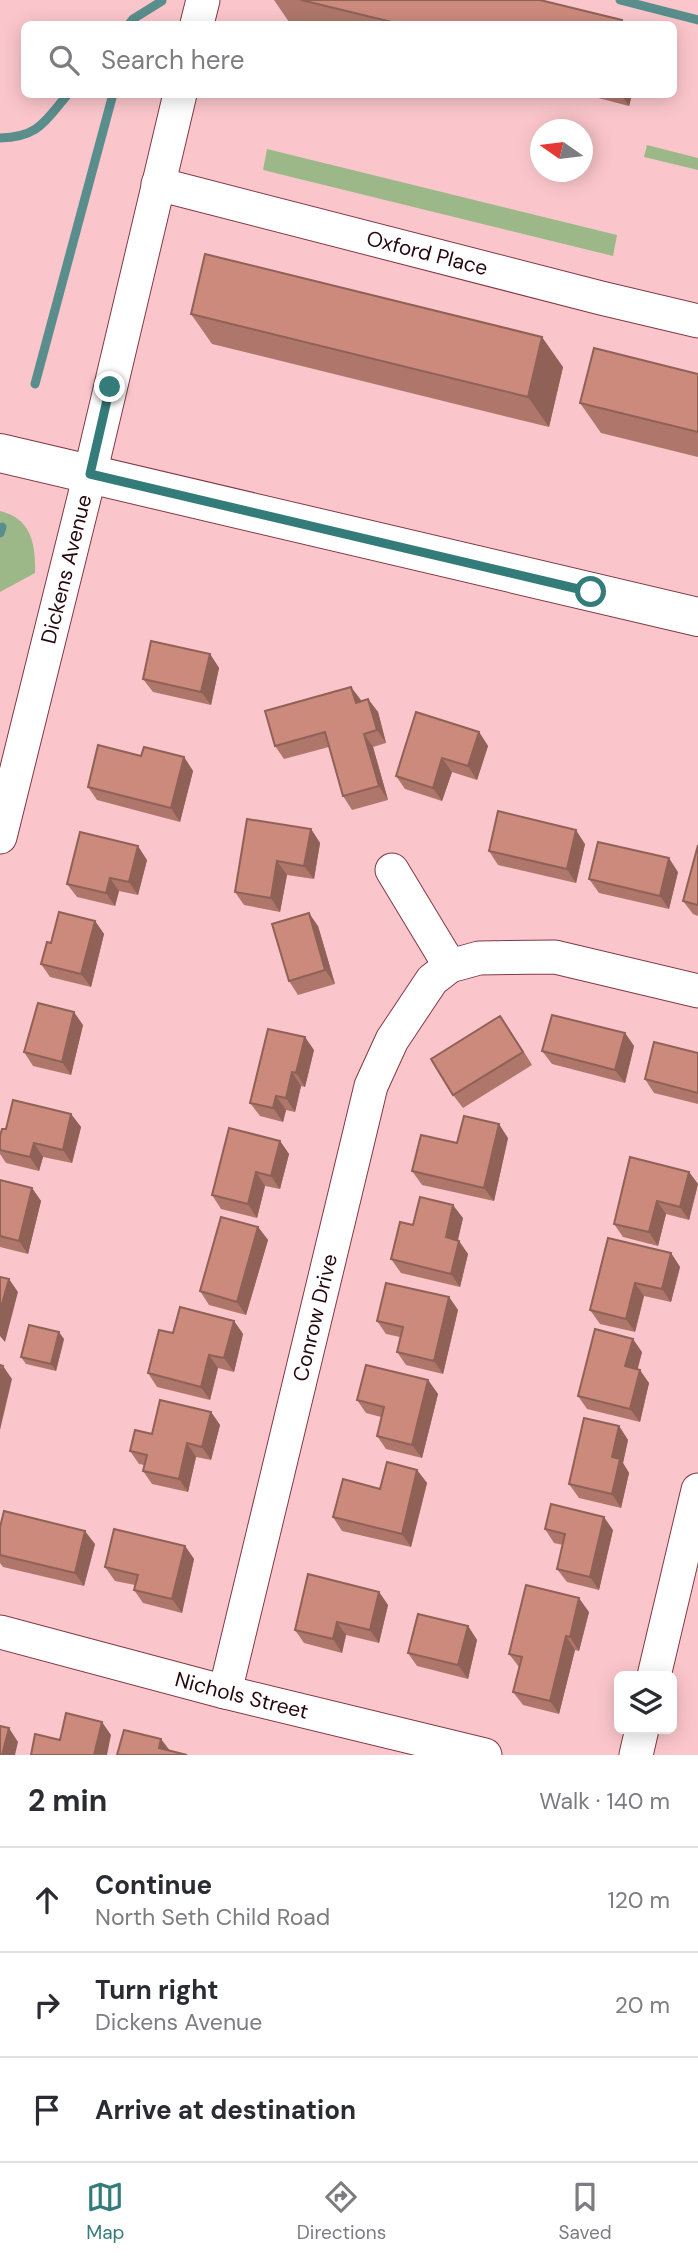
<!DOCTYPE html>
<html lang="en">
<head>
<meta charset="utf-8">
<style>
	body { margin:0; font-family:"DM Sans",sans-serif; background:#f2f2f3; color:#2b2b33 }
	.controls { position:absolute; right:21px; bottom:21px; display:grid; overflow:hidden; border-radius:10px; box-shadow:0 4px 18px #0003 }
	.controls button { width:63px; height:63px; display:grid; place-items:center; padding:0; border:0; border-bottom:2px solid #e1e1e2; background:#fff; color:#2b2b33; font:35px sans-serif }
	.compass { position:absolute; left:530px; top:119px; width:63px; height:63px; border-radius:50%; background:#fff; box-shadow:0 4px 18px #0003; rotate:284deg }
	.stop { position:absolute; width:21px; height:21px; margin:-16px; border:5px solid #337c7a; border-radius:50%; background:#fff }
	.stop.end { background:#337c7a; border-color:#fff; box-shadow:0 2px 7px #0008 }
	.list { margin:0; padding:0; list-style:none }
	h2 { display:flex; justify-content:space-between; align-items:center; height:91px; margin:0; padding:0 28px; font-size:30px }
	h2 small { font-size:23px; font-weight:400; color:#7c7c81 }
	.list li { display:grid; grid-template-columns:46px 1fr auto; gap:21px; align-items:center; box-sizing:border-box; height:105px; padding:0 28px; border-top:2px solid #e1e1e2 }
	.list b { display:block; font-size:26px; white-space:nowrap }
	.list p { margin:0; font-size:23px; white-space:nowrap; color:#7c7c81 }
	.list em { font-size:23px; font-style:normal; color:#7c7c81 }
	.icon { flex:none; width:38px; height:38px; fill:none; stroke:currentColor; stroke-width:2; stroke-linecap:round; stroke-linejoin:round }
	.map { position:relative; flex:none; width:698px; height:1755px; overflow:hidden }
	.search { position:absolute; background:#fff; box-shadow:0 4px 18px #0003; left:21px; right:21px; top:21px; height:77px; display:flex; align-items:center; gap:18px; box-sizing:border-box; padding:0 24px; border-radius:10px; color:#7c7c81; font-size:26px }
	.sheet { height:406px; background:#fff }
	nav { display:flex; justify-content:space-around; align-items:center; box-sizing:border-box; height:98px; border-top:2px solid #e1e1e2; background:#fff; font-size:19px; color:#7c7c81 }
	nav a { display:grid; justify-items:center; gap:4px }
	nav .on { color:#337c7a }
	.map>svg:first-child { display:block }
</style>
</head>
<body>
<div class="map">
<svg width="698" height="1755" viewBox="0 0 698 1755">
	<rect width="100%" height="100%" fill="#fbc6cb"/>
	<path fill="#9cb888" d="M 647,145 L 698,158 L 698,170 L 644,157 Z
		M 267,149 L 617,235 L 613,256 L 263,170 Z
		M 0,511 C 31,518 36,544 35,573 L 0,592 Z"/>
	<g fill="none" stroke-linecap="round" stroke-linejoin="round">
		<path stroke="#5a8e8d" stroke-width="9" d="M 620,0 L 698,20
			M 129,24 L 133,19 L 162,1
			M 0,138 C 39,137 45,121 68,94
			M 35,384 L 113,94
			M 0,533 L 2,527"/>
		<defs>
			<g id="minor">
				<path d="M 197,24 L 203,0"/>
				<path id="s1" d="M 158,184 L 601,298 L 698,321"/>
				<path id="s2" d="M 0,837 L 90,474 L 180,94"/>
				<path d="M 392,870 L 450,966"/>
				<path id="s3" d="M 0,1632 L 225,1692 L 485,1755"/>
				<path d="M 654,1676 L 698,1490"/>
				<path id="s4" d="M 225,1692 L 371,1086 L 392,1040 L 432,980 L 450,966 L 479,958 L 555,957 L 698,991"/>
				<path d="M 636,1755 L 642,1729"/>
			</g>
			<path id="major" d="M 0,453 L 698,617"/>
		</defs>
		<use href="#minor" stroke="#823944" stroke-width="35"/>
		<use href="#major" stroke="#823944" stroke-width="40"/>
		<use href="#minor" stroke="#fff" stroke-width="33"/>
		<use href="#major" stroke="#fff" stroke-width="38"/>
	</g>
	<path fill="#af776b" d="M 274,0 L 540,0 L 622,20 L 625,24 L 300,24 L 289,22 Z
		M 583,94 L 632,94 L 629,106 Z
		M 191,314 L 563,367 L 549,427 L 212,344 Z
		M 698,374 L 698,457 L 601,433 L 580,403 Z
		M 210,654 L 219,668 L 211,705 L 153,692 L 143,679 Z
		M 368,699 L 378,712 L 386,743 L 373,747 L 388,800 L 352,810 L 343,796 L 329,747 L 284,759 L 275,746 L 361,701 Z
		M 479,732 L 488,746 L 477,780 L 452,772 L 442,801 L 405,789 L 396,776 Z
		M 141,756 L 184,757 L 193,771 L 180,822 L 97,800 L 88,787 Z
		M 311,829 L 320,843 L 314,879 L 287,875 L 280,912 L 244,905 L 235,892 Z
		M 585,844 L 576,883 L 498,865 L 489,851 Z
		M 698,845 L 698,916 L 693,914 L 683,901 Z
		M 147,860 L 138,895 L 119,891 L 115,906 L 77,897 L 67,884 Z
		M 678,872 L 669,909 L 599,893 L 589,879 Z
		M 95,921 L 104,934 L 91,987 L 50,977 L 41,964 L 51,943 Z
		M 318,926 L 335,984 L 298,995 L 289,981 Z
		M 83,1025 L 71,1075 L 33,1066 L 24,1052 Z
		M 509,1029 L 532,1065 L 463,1108 L 453,1095 Z
		M 625,1033 L 634,1046 L 625,1083 L 552,1064 L 542,1051 Z
		M 314,1050 L 305,1087 L 301,1086 L 295,1112 L 286,1110 L 283,1122 L 260,1116 L 250,1103 Z
		M 698,1053 L 698,1104 L 654,1093 L 645,1079 Z
		M 71,1114 L 81,1127 L 72,1163 L 43,1157 L 39,1171 L 6,1163 L 0,1154 L 0,1136 L 6,1129 Z
		M 508,1138 L 494,1201 L 422,1185 L 412,1171 L 457,1143 Z
		M 280,1141 L 289,1154 L 280,1189 L 265,1186 L 257,1218 L 221,1209 L 212,1195 Z
		M 689,1172 L 698,1184 L 689,1220 L 666,1214 L 658,1246 L 623,1237 L 614,1224 Z
		M 0,1180 L 32,1188 L 41,1201 L 28,1254 L 0,1247 Z
		M 463,1218 L 458,1240 L 468,1254 L 460,1287 L 401,1273 L 391,1259 L 413,1225 Z
		M 258,1227 L 268,1240 L 246,1315 L 209,1305 L 200,1291 Z
		M 671,1253 L 680,1267 L 671,1302 L 644,1296 L 635,1332 L 600,1324 L 590,1310 Z
		M 449,1297 L 458,1310 L 443,1374 L 406,1365 L 397,1352 L 400,1337 L 386,1334 L 377,1321 Z
		M 234,1321 L 243,1334 L 234,1372 L 218,1368 L 210,1400 L 157,1387 L 148,1373 L 173,1333 Z
		M 64,1339 L 56,1371 L 26,1364 L 21,1357 Z
		M 642,1352 L 637,1369 L 649,1383 L 640,1422 L 587,1409 L 578,1396 Z
		M 428,1380 L 438,1394 L 422,1458 L 386,1449 L 377,1436 L 381,1417 L 366,1413 L 357,1400 Z
		M 211,1412 L 220,1425 L 211,1460 L 196,1457 L 188,1492 L 152,1484 L 143,1471 L 144,1465 L 139,1464 L 130,1451 L 152,1434 Z
		M 619,1426 L 628,1440 L 623,1463 L 629,1473 L 621,1508 L 579,1498 L 569,1484 Z
		M 417,1470 L 427,1483 L 411,1547 L 342,1531 L 333,1517 L 380,1489 Z
		M 0,1527 L 95,1544 L 84,1586 L 3,1567 L 0,1563 Z
		M 545,1529 L 613,1530 L 599,1590 L 567,1582 L 557,1569 L 563,1545 L 554,1543 Z
		M 185,1546 L 194,1559 L 182,1613 L 143,1603 L 134,1590 L 135,1585 L 115,1581 L 105,1567 Z
		M 379,1592 L 388,1605 L 379,1643 L 346,1635 L 342,1653 L 304,1643 L 295,1630 Z
		M 589,1612 L 579,1651 L 575,1650 L 559,1714 L 523,1705 L 513,1692 L 519,1667 L 509,1654 Z
		M 468,1626 L 477,1640 L 468,1679 L 417,1666 L 408,1653 Z"/>
	<path fill="#8f6157" d="M 621,94 L 632,94 L 629,106 Z
		M 542,337 L 563,367 L 549,427 L 528,397 Z
		M 210,654 L 219,668 L 211,705 L 201,692 Z
		M 351,687 L 361,700 L 365,716 L 356,703 Z
		M 368,699 L 378,712 L 386,743 L 377,730 Z
		M 479,732 L 488,746 L 477,780 L 468,766 Z
		M 364,734 L 373,747 L 388,800 L 379,786 Z
		M 184,757 L 193,771 L 180,822 L 171,808 Z
		M 442,758 L 452,772 L 442,801 L 433,788 Z
		M 311,829 L 320,843 L 314,879 L 304,866 Z
		M 576,830 L 585,844 L 576,883 L 567,869 Z
		M 138,846 L 147,860 L 138,895 L 129,882 Z
		M 669,858 L 678,872 L 669,909 L 660,896 Z
		M 277,861 L 287,875 L 280,912 L 271,898 Z
		M 110,878 L 119,891 L 115,906 L 106,893 Z
		M 309,913 L 318,926 L 335,984 L 325,970 Z
		M 95,921 L 104,934 L 91,987 L 81,974 Z
		M 74,1012 L 83,1025 L 71,1075 L 62,1062 Z
		M 500,1016 L 509,1029 L 532,1065 L 523,1052 Z
		M 625,1033 L 634,1046 L 625,1083 L 615,1070 Z
		M 305,1037 L 314,1050 L 305,1087 L 296,1073 Z
		M 292,1072 L 301,1086 L 295,1112 L 286,1098 Z
		M 276,1096 L 286,1110 L 283,1122 L 273,1108 Z
		M 71,1114 L 81,1127 L 72,1163 L 63,1150 Z
		M 499,1124 L 508,1138 L 494,1201 L 484,1188 Z
		M 280,1141 L 289,1154 L 280,1189 L 271,1176 Z
		M 34,1143 L 43,1157 L 39,1171 L 30,1157 Z
		M 256,1172 L 265,1186 L 257,1218 L 248,1204 Z
		M 689,1172 L 698,1184 L 689,1220 L 680,1207 Z
		M 32,1188 L 41,1201 L 28,1254 L 19,1241 Z
		M 657,1201 L 666,1214 L 658,1246 L 649,1232 Z
		M 453,1205 L 463,1218 L 455,1251 L 446,1237 Z
		M 258,1227 L 268,1240 L 246,1315 L 237,1302 Z
		M 459,1241 L 468,1254 L 460,1287 L 451,1274 Z
		M 671,1253 L 680,1267 L 671,1302 L 662,1289 Z
		M 9,1279 L 18,1292 L 5,1342 L 0,1336 L 0,1311 Z
		M 635,1283 L 644,1296 L 635,1332 L 626,1319 Z
		M 449,1297 L 458,1310 L 443,1374 L 434,1361 Z
		M 234,1321 L 243,1334 L 234,1372 L 224,1358 Z
		M 59,1332 L 64,1339 L 56,1371 L 51,1364 Z
		M 633,1339 L 642,1352 L 635,1380 L 625,1366 Z
		M 209,1355 L 218,1368 L 210,1400 L 201,1387 Z
		M 3,1366 L 12,1379 L 0,1430 L 0,1377 Z
		M 640,1370 L 649,1383 L 640,1422 L 630,1409 Z
		M 428,1380 L 438,1394 L 422,1458 L 412,1445 Z
		M 211,1412 L 220,1425 L 211,1460 L 202,1447 Z
		M 619,1426 L 628,1440 L 623,1463 L 629,1473 L 621,1508 L 612,1494 L 612,1457 Z
		M 187,1443 L 196,1457 L 188,1492 L 179,1479 Z
		M 417,1470 L 427,1483 L 411,1547 L 402,1534 Z
		M 604,1517 L 613,1530 L 599,1590 L 590,1577 Z
		M 85,1531 L 95,1544 L 84,1586 L 75,1573 Z
		M 185,1546 L 194,1559 L 182,1613 L 172,1599 Z
		M 379,1592 L 388,1605 L 379,1643 L 370,1630 Z
		M 579,1598 L 589,1612 L 579,1651 L 570,1637 Z
		M 337,1622 L 346,1635 L 342,1653 L 333,1639 Z
		M 468,1626 L 477,1640 L 468,1679 L 458,1665 Z
		M 566,1636 L 575,1650 L 559,1714 L 550,1701 Z
		M 102,1722 L 111,1735 L 107,1755 L 94,1755 Z
		M 9,1728 L 18,1742 L 15,1755 L 2,1755 Z
		M 161,1739 L 171,1752 L 159,1748 Z"/>
	<path fill="#cc8a7c" stroke="#8f6157" stroke-width="2" d="M 301,0 L 540,0 L 622,20 L 621,24 L 400,24 Z
		M 205,254 L 542,337 L 528,397 L 191,314 Z
		M 594,348 L 698,374 L 698,432 L 580,403 Z
		M 151,641 L 210,654 L 201,692 L 143,679 Z
		M 351,687 L 356,703 L 368,699 L 377,730 L 364,734 L 379,786 L 343,796 L 325,732 L 275,746 L 265,711 Z
		M 416,712 L 479,732 L 468,766 L 442,758 L 433,788 L 396,776 Z
		M 98,745 L 141,756 L 144,747 L 184,757 L 171,808 L 88,787 Z
		M 498,811 L 576,830 L 567,869 L 489,851 Z
		M 247,819 L 311,829 L 304,866 L 277,861 L 271,898 L 235,892 Z
		M 80,832 L 138,846 L 129,882 L 110,878 L 106,893 L 67,884 Z
		M 598,842 L 669,858 L 660,896 L 589,879 Z
		M 698,845 L 698,905 L 683,901 Z
		M 59,912 L 95,921 L 81,974 L 41,964 L 47,942 L 51,943 Z
		M 309,913 L 325,970 L 289,981 L 272,924 Z
		M 38,1003 L 74,1012 L 62,1062 L 24,1052 Z
		M 552,1015 L 625,1033 L 615,1070 L 542,1051 Z
		M 500,1016 L 523,1052 L 453,1095 L 431,1059 Z
		M 268,1029 L 305,1037 L 296,1073 L 292,1072 L 286,1098 L 276,1096 L 273,1108 L 250,1103 Z
		M 654,1042 L 698,1053 L 698,1093 L 645,1079 Z
		M 13,1100 L 71,1114 L 63,1150 L 34,1143 L 30,1157 L 0,1150 L 0,1136 L 2,1129 L 6,1129 Z
		M 464,1116 L 499,1124 L 484,1188 L 412,1171 L 421,1135 L 457,1143 Z
		M 229,1128 L 280,1141 L 271,1176 L 256,1172 L 248,1204 L 212,1195 Z
		M 630,1157 L 689,1172 L 680,1207 L 657,1201 L 649,1232 L 614,1224 Z
		M 0,1180 L 32,1188 L 19,1241 L 0,1236 Z
		M 420,1197 L 453,1205 L 446,1237 L 459,1241 L 451,1274 L 391,1259 L 400,1222 L 413,1225 Z
		M 221,1217 L 258,1227 L 237,1302 L 200,1291 Z
		M 608,1238 L 671,1253 L 662,1289 L 635,1283 L 626,1319 L 590,1310 Z
		M 0,1277 L 9,1279 L 0,1311 Z
		M 386,1283 L 449,1297 L 434,1361 L 397,1352 L 403,1327 L 377,1321 Z
		M 180,1307 L 234,1321 L 224,1358 L 209,1355 L 201,1387 L 148,1373 L 159,1330 L 173,1333 Z
		M 29,1325 L 59,1332 L 51,1364 L 21,1357 Z
		M 595,1329 L 633,1339 L 625,1366 L 640,1370 L 630,1409 L 578,1396 Z
		M 0,1365 L 3,1366 L 0,1377 Z
		M 366,1365 L 428,1380 L 412,1445 L 377,1436 L 384,1407 L 357,1400 Z
		M 160,1400 L 211,1412 L 202,1447 L 187,1443 L 179,1479 L 143,1471 L 147,1455 L 130,1451 L 135,1430 L 152,1434 Z
		M 584,1418 L 619,1426 L 612,1457 L 620,1459 L 612,1494 L 569,1484 Z
		M 387,1462 L 417,1470 L 402,1534 L 333,1517 L 343,1479 L 380,1489 Z
		M 551,1504 L 604,1517 L 590,1577 L 557,1569 L 565,1534 L 545,1529 Z
		M 4,1511 L 85,1531 L 75,1573 L 0,1555 L 0,1527 Z
		M 114,1529 L 185,1546 L 172,1599 L 134,1590 L 138,1575 L 105,1567 Z
		M 308,1574 L 379,1592 L 370,1630 L 337,1622 L 333,1639 L 295,1630 Z
		M 526,1585 L 579,1598 L 570,1637 L 566,1636 L 550,1701 L 513,1692 L 522,1657 L 509,1654 Z
		M 418,1614 L 468,1626 L 458,1665 L 408,1653 Z
		M 66,1713 L 102,1722 L 94,1755 L 31,1755 L 35,1734 L 60,1740 Z
		M 0,1726 L 9,1728 L 2,1755 L 0,1755 Z
		M 124,1730 L 161,1739 L 159,1748 L 187,1755 L 117,1755 Z"/>
	<g fill="none" stroke-linecap="round" stroke-linejoin="round">
		<path stroke="#337c7a" stroke-width="9" d="M 110,387 L 90,474 L 591,592"/>
	</g>
	<g text-anchor="middle" dominant-baseline="central" stroke-width="7" stroke-linejoin="round" paint-order="stroke">
		<g font-size="21" fill="#26080e" stroke="#fef4f5">
			<text stroke="none"><textPath href="#s1" startOffset="278">Oxford Place</textPath></text>
			<text stroke="none"><textPath href="#s2" startOffset="276">Dickens Avenue</textPath></text>
			<text stroke="none"><textPath href="#s4" startOffset="385">Conrow Drive</textPath></text>
			<text stroke="none"><textPath href="#s3" startOffset="250">Nichols Street</textPath></text>
		</g>
	</g>
</svg>
<div class="controls">
<button><svg class="icon" aria-label="layers" viewBox="0 0 24 24"><path d="M12 4l9 5-9 5-9-5zM3 14l9 5 9-5"/></svg></button>
</div>
<svg class="compass" viewBox="-18 -18 36 36"><path d="M0-13l5 13h-10z" fill="#e53935"/><path d="M0 13l5-13h-10z" fill="#7c7c81"/></svg>
<div class="stop" style="left:591px;top:592px"></div>
<div class="stop end" style="left:110px;top:387px"></div>
<div class="search"><svg class="icon" aria-label="search" viewBox="0 0 24 24"><circle cx="10" cy="10" r="6"/><path d="M15 15l6 6"/></svg>Search here</div>
</div>
<section class="sheet">
<h2>2 min<small>Walk · 140 m</small></h2>
<ul class="list">
<li><svg class="icon" aria-label="ahead" viewBox="0 0 24 24"><path d="M12 20V5M6 11l6-6 6 6"/></svg><div><b>Continue</b><p>North Seth Child Road</p></div><em>120 m</em></li>
<li><svg class="icon" aria-label="right" viewBox="0 0 24 24"><path d="M7 20v-9h11M14 6l5 5-5 5"/></svg><div><b>Turn right</b><p>Dickens Avenue</p></div><em>20 m</em></li>
<li><svg class="icon" aria-label="arrive" viewBox="0 0 24 24"><path d="M6 21V4h12l-3 4 3 4H6"/></svg><div><b>Arrive at destination</b></div></li>
</ul>
</section>
<nav>
<a class="on"><svg class="icon" aria-label="map" viewBox="0 0 24 24"><path d="M3 6l6-2 6 2 6-2v14l-6 2-6-2-6 2zM9 4v14M15 6v14"/></svg>Map</a>
<a><svg class="icon" aria-label="directions" viewBox="0 0 24 24"><path d="M12 3l9 9-9 9-9-9zM9 14v-3h6M13 9l2 2-2 2"/></svg>Directions</a>
<a><svg class="icon" aria-label="saved" viewBox="0 0 24 24"><path d="M7 4h10v16l-5-4-5 4z"/></svg>Saved</a>
</nav>
</body>
</html>
